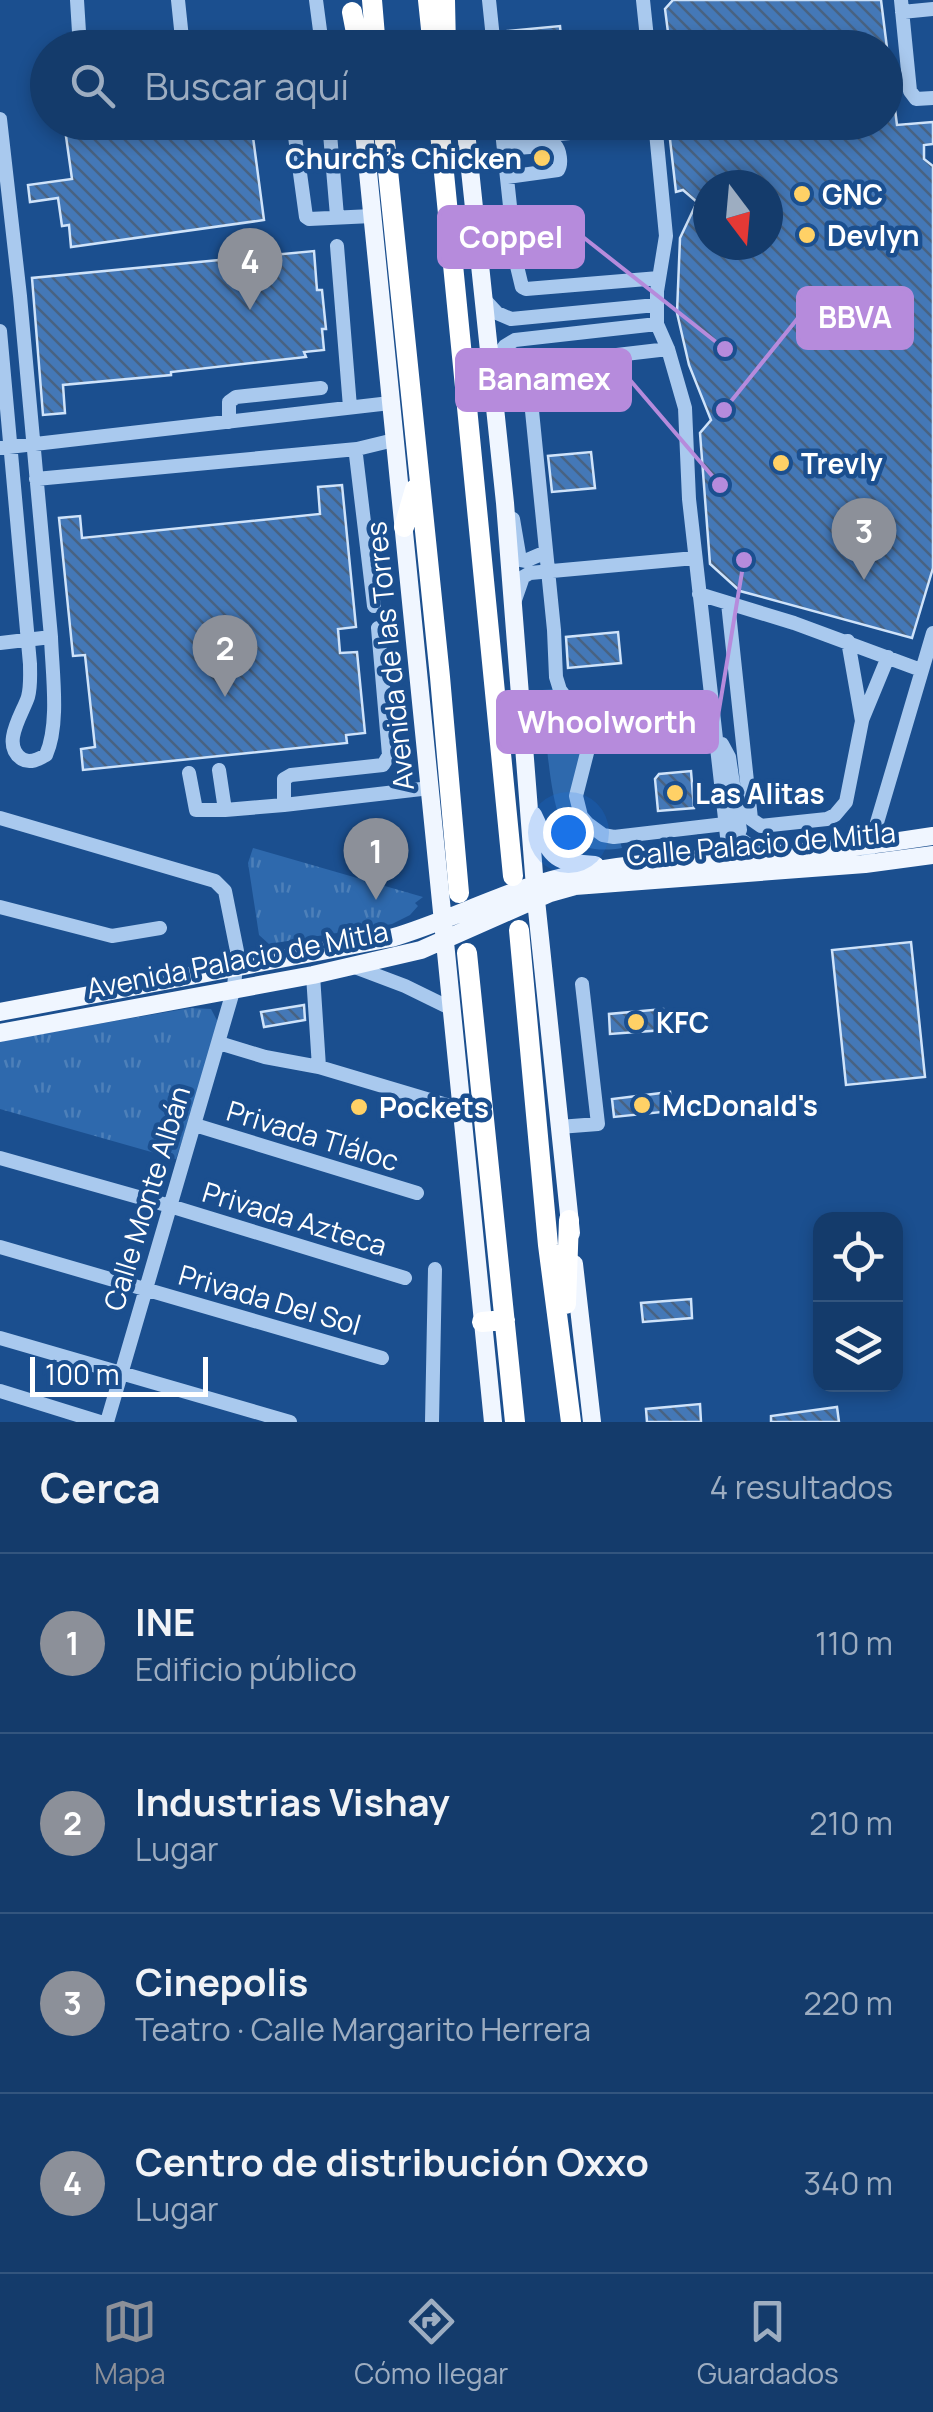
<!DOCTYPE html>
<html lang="es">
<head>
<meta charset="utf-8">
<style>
	body { margin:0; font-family:Manrope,sans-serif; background:#1d4271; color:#f1f3f6 }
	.controls { position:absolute; right:30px; bottom:30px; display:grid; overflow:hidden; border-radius:20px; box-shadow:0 5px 15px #0003 }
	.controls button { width:90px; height:90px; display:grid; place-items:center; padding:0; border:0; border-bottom:2px solid #33557e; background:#143b6b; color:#f1f3f6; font:50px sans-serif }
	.compass { position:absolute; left:693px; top:170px; width:90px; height:90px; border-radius:50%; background:#143b6b; box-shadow:0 5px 15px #0003; rotate:164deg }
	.scale { position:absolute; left:30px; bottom:25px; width:178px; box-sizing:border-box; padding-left:10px; border:5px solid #fff; border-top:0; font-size:28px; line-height:35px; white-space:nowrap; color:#fff; -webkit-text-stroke:8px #1b4f8f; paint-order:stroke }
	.you { position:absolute; left:568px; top:832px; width:35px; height:35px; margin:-25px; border:8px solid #fff; border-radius:50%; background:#1a73e8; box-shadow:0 0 0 15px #1a73e833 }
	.badge { display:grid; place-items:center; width:65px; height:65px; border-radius:50%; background:#8c9099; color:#fff; font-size:32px; font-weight:700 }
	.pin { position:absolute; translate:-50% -82px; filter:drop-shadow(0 2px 5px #0008) }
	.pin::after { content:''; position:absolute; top:52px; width:35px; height:30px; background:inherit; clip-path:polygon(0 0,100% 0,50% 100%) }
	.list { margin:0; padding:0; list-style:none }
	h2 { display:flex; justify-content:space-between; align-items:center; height:130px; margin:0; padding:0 40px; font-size:42px }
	h2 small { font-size:32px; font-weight:400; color:#9dadc1 }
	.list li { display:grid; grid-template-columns:65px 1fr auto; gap:30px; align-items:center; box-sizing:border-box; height:180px; padding:0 40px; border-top:2px solid #33557e }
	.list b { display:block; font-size:38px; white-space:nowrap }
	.list p { margin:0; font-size:32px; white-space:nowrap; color:#9dadc1 }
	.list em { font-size:32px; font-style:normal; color:#9dadc1 }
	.icon { flex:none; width:55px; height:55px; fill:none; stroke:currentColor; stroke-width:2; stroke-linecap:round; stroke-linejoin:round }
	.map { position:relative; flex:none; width:933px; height:1422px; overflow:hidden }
	.search { position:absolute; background:#143b6b; box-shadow:0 5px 15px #0003; left:30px; right:30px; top:30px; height:110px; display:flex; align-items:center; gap:25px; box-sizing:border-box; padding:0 35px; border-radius:55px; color:#9dadc1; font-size:38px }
	.sheet { height:850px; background:#143b6b }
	nav { display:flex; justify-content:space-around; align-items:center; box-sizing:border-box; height:140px; border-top:2px solid #33557e; background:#143b6b; font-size:28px; color:#9dadc1 }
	nav a { display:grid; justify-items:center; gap:5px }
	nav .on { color:#8c9099 }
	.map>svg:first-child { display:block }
</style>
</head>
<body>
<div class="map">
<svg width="933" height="1422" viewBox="0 0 933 1422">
	<defs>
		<pattern id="park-tufts" width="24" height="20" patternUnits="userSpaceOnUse" patternTransform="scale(2.5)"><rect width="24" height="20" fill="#2e69ad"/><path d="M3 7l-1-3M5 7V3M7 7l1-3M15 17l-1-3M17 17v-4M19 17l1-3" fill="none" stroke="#4d80b9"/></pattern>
		<pattern id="building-back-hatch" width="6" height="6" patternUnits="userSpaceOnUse" patternTransform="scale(2.5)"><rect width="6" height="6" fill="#4478b7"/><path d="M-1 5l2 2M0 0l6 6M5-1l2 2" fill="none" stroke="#486282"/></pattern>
	</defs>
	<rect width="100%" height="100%" fill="#1b4f8f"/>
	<path fill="#2e69ad" d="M 554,689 L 576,716 L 585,741 L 577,816 L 619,838 L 622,848 C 604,851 583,851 570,837 C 548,815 546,724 542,690 Z"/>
	<path fill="url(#park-tufts)" d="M 253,848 L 423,897 L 415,903 L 418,906 L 410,915 L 392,924 L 269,944 L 259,935 L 248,863 Z
		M 190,1008 L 211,1009 L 220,1026 L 176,1159 L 0,1109 L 0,1041 Z"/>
	<path fill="url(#building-back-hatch)" stroke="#cfe3fa" stroke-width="2.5" fill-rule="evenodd" d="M 673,0 L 881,0 L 887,48 L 670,48 L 665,9 Z
		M 560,26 L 562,48 L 509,48 L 507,31 Z
		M 886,86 L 892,86 L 897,125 L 933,122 L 933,144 L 924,145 L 924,159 L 933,166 L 933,568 L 912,638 L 740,591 L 710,564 L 700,433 L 711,420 L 689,365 L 677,313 L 680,238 L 697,202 L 683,190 L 676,192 L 668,122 L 886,122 ZM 708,185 L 768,185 L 768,245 L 708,245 Z
		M 64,122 L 251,122 L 264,220 L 71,247 L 69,225 L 62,226 L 58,198 L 30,202 L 28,185 L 72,179 Z
		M 314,251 L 317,290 L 322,290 L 326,329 L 322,329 L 324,350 L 304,352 L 306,357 L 171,372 L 171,375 L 63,385 L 65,413 L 43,415 L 32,278 Z
		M 591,452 L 595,488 L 552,492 L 548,456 Z
		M 342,485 L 356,627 L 338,629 L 340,653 L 357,652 L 365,733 L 346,735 L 347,743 L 83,770 L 81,749 L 95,747 L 85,655 L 73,656 L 59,518 L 80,516 L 82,538 L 320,514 L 318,487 Z
		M 618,632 L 621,663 L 568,668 L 566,637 Z
		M 691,771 L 694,808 L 658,811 L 655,779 L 659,774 Z
		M 911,942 L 925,1077 L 846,1085 L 832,950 Z
		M 304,1005 L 305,1020 L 264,1027 L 261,1012 Z
		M 663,1009 L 664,1030 L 610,1034 L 609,1014 Z
		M 670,1092 L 672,1111 L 614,1117 L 612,1099 Z
		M 691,1299 L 692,1318 L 643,1322 L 641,1303 Z
		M 700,1404 L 701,1422 L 647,1422 L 646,1409 Z
		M 837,1407 L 839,1422 L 771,1422 L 771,1416 Z"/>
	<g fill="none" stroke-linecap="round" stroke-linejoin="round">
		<path stroke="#a9c9ee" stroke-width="14" d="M 77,0 L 80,48
			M 178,0 L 183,48
			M 489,0 L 494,48
			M 643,0 L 648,48
			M 901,0 L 910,91 L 916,99 L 933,98
			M 902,12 L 933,9
			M 209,48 L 321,38 L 316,0
			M 0,119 L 20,296 L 51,637 C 52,671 60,724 46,755 C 39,759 30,764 22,759 C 0,745 23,713 28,697 C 31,686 30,675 30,664 L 0,331
			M 293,122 L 306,217 L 309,219 L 372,216
			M 329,122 L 337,216
			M 501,122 L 516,262 L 522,287 L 526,289 L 659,278
			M 655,122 L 666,236 L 657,291 L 657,324 L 668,349 L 685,408 L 689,499 L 730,863
			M 295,133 L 329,129 L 345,122
			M 514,138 L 570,133
			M 504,149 L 555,145 C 560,150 562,164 558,170 L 507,177
			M 337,246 L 350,407
			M 484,299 L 497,313 L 511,319 L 656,305
			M 668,349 L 540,364 L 531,367 L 528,371 L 554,630 L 556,677 L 560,690 L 584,722 L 588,749 L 576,796 L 581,816 L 588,824 L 603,835 L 614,837 L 725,824
			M 491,365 L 505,346 L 515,340 L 657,324
			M 229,422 L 229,402 L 236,397 L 321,388
			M 0,448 L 390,403
			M 36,479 L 357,449
			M 513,519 L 520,560 L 525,561 L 546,552
			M 699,594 L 794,623 L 921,670
			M 515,600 L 523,577 L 530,573 L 695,558
			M 728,603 L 751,819 L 761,826 L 827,819 L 835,815 L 846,802 L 862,721 L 848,641
			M 374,606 L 356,455 L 357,449 L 394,440
			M 0,643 L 51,637
			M 862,720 L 888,657
			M 722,744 L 729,757 L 740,830
			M 219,770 L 225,810 L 284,805 L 284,779 L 291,775 L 383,765 L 389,755 L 378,628
			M 189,773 L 196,810 L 225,810
			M 284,805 L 430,788
			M 0,818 L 215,881 L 225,891 L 237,951 L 234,988 L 107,1422
			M 732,821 L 736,836 L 763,855
			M 868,853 L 933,633
			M 0,907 L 112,936 L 160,928
			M 352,966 L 405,986 L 452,1009
			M 313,975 L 319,1067
			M 219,1043 L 265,1057 L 319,1067 L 460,1109
			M 195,1125 L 417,1193
			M 559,1127 L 598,1124 L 582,984
			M 0,1158 L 170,1206 L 405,1278
			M 0,1247 L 382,1358
			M 0,1338 L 290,1422
			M 0,1391 L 100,1422
			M 432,1422 L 435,1269"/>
		<path stroke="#f0f6ff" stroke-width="18" d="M 363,122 L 493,1422
			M 465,122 L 505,503 L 536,900 L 571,1233
			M 533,815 C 552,854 548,862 595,865
			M 0,1012 L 391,938 C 449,921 504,891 563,877 C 629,861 699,860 767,855 C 823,851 878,845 933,836
			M 0,1033 L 313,975 L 421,950 L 550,893 L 575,886 L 865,864 L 933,855
			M 574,1264 L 592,1422"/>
		<path stroke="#fff" stroke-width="20" d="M 372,0 L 376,48
			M 428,0 L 433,48
			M 445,0 L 446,48
			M 352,12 L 359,48
			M 383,122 L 440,677 L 459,893
			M 439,122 L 513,876
			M 404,527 L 415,489
			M 519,930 L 548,1245 L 571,1422
			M 467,953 L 515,1422
			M 566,1304 L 569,1220
			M 482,1322 L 505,1320"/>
	</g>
	<g fill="#ffd166" stroke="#1b4f8f" stroke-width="4">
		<circle cx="542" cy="158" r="10"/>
		<circle cx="802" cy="194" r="10"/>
		<circle cx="807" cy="235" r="10"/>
		<circle cx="781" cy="463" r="10"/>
		<circle cx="675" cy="793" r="10"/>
		<circle cx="636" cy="1022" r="10"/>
		<circle cx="642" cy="1105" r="10"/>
		<circle cx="359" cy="1107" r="10"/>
	</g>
	<g text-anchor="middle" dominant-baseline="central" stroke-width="9" stroke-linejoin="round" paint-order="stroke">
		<g font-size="28" font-weight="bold" fill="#fff" stroke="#1b4f8f" text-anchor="start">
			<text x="522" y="158" text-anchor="end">Church's Chicken</text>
			<text x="822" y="194">GNC</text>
			<text x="827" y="235">Devlyn</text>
			<text x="801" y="463">Trevly</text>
			<text x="695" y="793">Las Alitas</text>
			<text x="656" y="1022">KFC</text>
			<text x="662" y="1105">McDonald's</text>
			<text x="379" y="1107">Pockets</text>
		</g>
		<g font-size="28" fill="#fff" stroke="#1b4f8f">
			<text transform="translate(389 656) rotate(-96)">Avenida de las Torres</text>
			<text transform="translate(761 843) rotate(-5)">Calle Palacio de Mitla</text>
			<text transform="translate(237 959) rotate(-11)">Avenida Palacio de Mitla</text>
			<text transform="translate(313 1135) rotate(17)">Privada Tláloc</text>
			<text transform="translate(146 1198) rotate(-73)">Calle Monte Albán</text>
			<text transform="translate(295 1218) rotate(17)">Privada Azteca</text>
			<text transform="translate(270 1299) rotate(16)">Privada Del Sol</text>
		</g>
	</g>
	<path fill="none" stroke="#b68bdc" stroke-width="4" d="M725 349L583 237M724 410L798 318M720 485L630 380M744 560L717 722"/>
	<g fill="#b68bdc" stroke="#1b4f8f" stroke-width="4">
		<circle cx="725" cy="349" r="10"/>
		<circle cx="724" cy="410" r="10"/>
		<circle cx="720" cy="485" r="10"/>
		<circle cx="744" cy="560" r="10"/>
	</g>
	<g fill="#b68bdc" stroke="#b68bdc" stroke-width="4">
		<rect x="439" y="207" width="144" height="60" rx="10"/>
		<rect x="798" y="288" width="114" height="60" rx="10"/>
		<rect x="457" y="350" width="173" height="60" rx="10"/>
		<rect x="498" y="692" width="219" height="60" rx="10"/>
	</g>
	<g font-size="30" text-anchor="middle" font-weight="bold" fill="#fff">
		<text x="511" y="248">Coppel</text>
		<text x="855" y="328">BBVA</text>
		<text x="544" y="390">Banamex</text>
		<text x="607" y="733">Whoolworth</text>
	</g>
</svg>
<div class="controls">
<button><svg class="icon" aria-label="locate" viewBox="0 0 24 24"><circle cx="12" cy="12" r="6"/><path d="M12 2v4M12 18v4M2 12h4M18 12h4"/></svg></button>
<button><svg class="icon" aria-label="layers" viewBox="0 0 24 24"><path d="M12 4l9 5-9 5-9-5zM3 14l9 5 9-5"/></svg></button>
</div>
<svg class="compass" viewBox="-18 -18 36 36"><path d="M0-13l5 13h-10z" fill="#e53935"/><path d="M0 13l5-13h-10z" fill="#9dadc1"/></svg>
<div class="scale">100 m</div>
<div class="you"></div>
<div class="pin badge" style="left:376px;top:900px">1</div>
<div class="pin badge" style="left:225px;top:697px">2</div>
<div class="pin badge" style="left:864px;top:580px">3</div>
<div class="pin badge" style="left:250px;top:310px">4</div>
<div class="search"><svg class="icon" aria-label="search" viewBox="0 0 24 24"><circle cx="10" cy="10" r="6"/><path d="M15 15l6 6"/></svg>Buscar aquí</div>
</div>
<section class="sheet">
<h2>Cerca<small>4 resultados</small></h2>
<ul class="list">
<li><span class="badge">1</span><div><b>INE</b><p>Edificio público</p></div><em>110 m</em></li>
<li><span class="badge">2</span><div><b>Industrias Vishay</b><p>Lugar</p></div><em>210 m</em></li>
<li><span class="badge">3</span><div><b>Cinepolis</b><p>Teatro · Calle Margarito Herrera</p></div><em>220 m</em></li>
<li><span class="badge">4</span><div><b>Centro de distribución Oxxo</b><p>Lugar</p></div><em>340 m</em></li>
</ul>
</section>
<nav>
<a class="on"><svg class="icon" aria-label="map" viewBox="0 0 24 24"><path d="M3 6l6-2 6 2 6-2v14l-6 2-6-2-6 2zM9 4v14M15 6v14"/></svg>Mapa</a>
<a><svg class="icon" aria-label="directions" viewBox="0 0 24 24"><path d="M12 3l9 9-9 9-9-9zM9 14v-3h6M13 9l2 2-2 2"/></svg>Cómo llegar</a>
<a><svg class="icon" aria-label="saved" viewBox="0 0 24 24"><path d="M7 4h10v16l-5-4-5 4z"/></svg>Guardados</a>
</nav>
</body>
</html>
